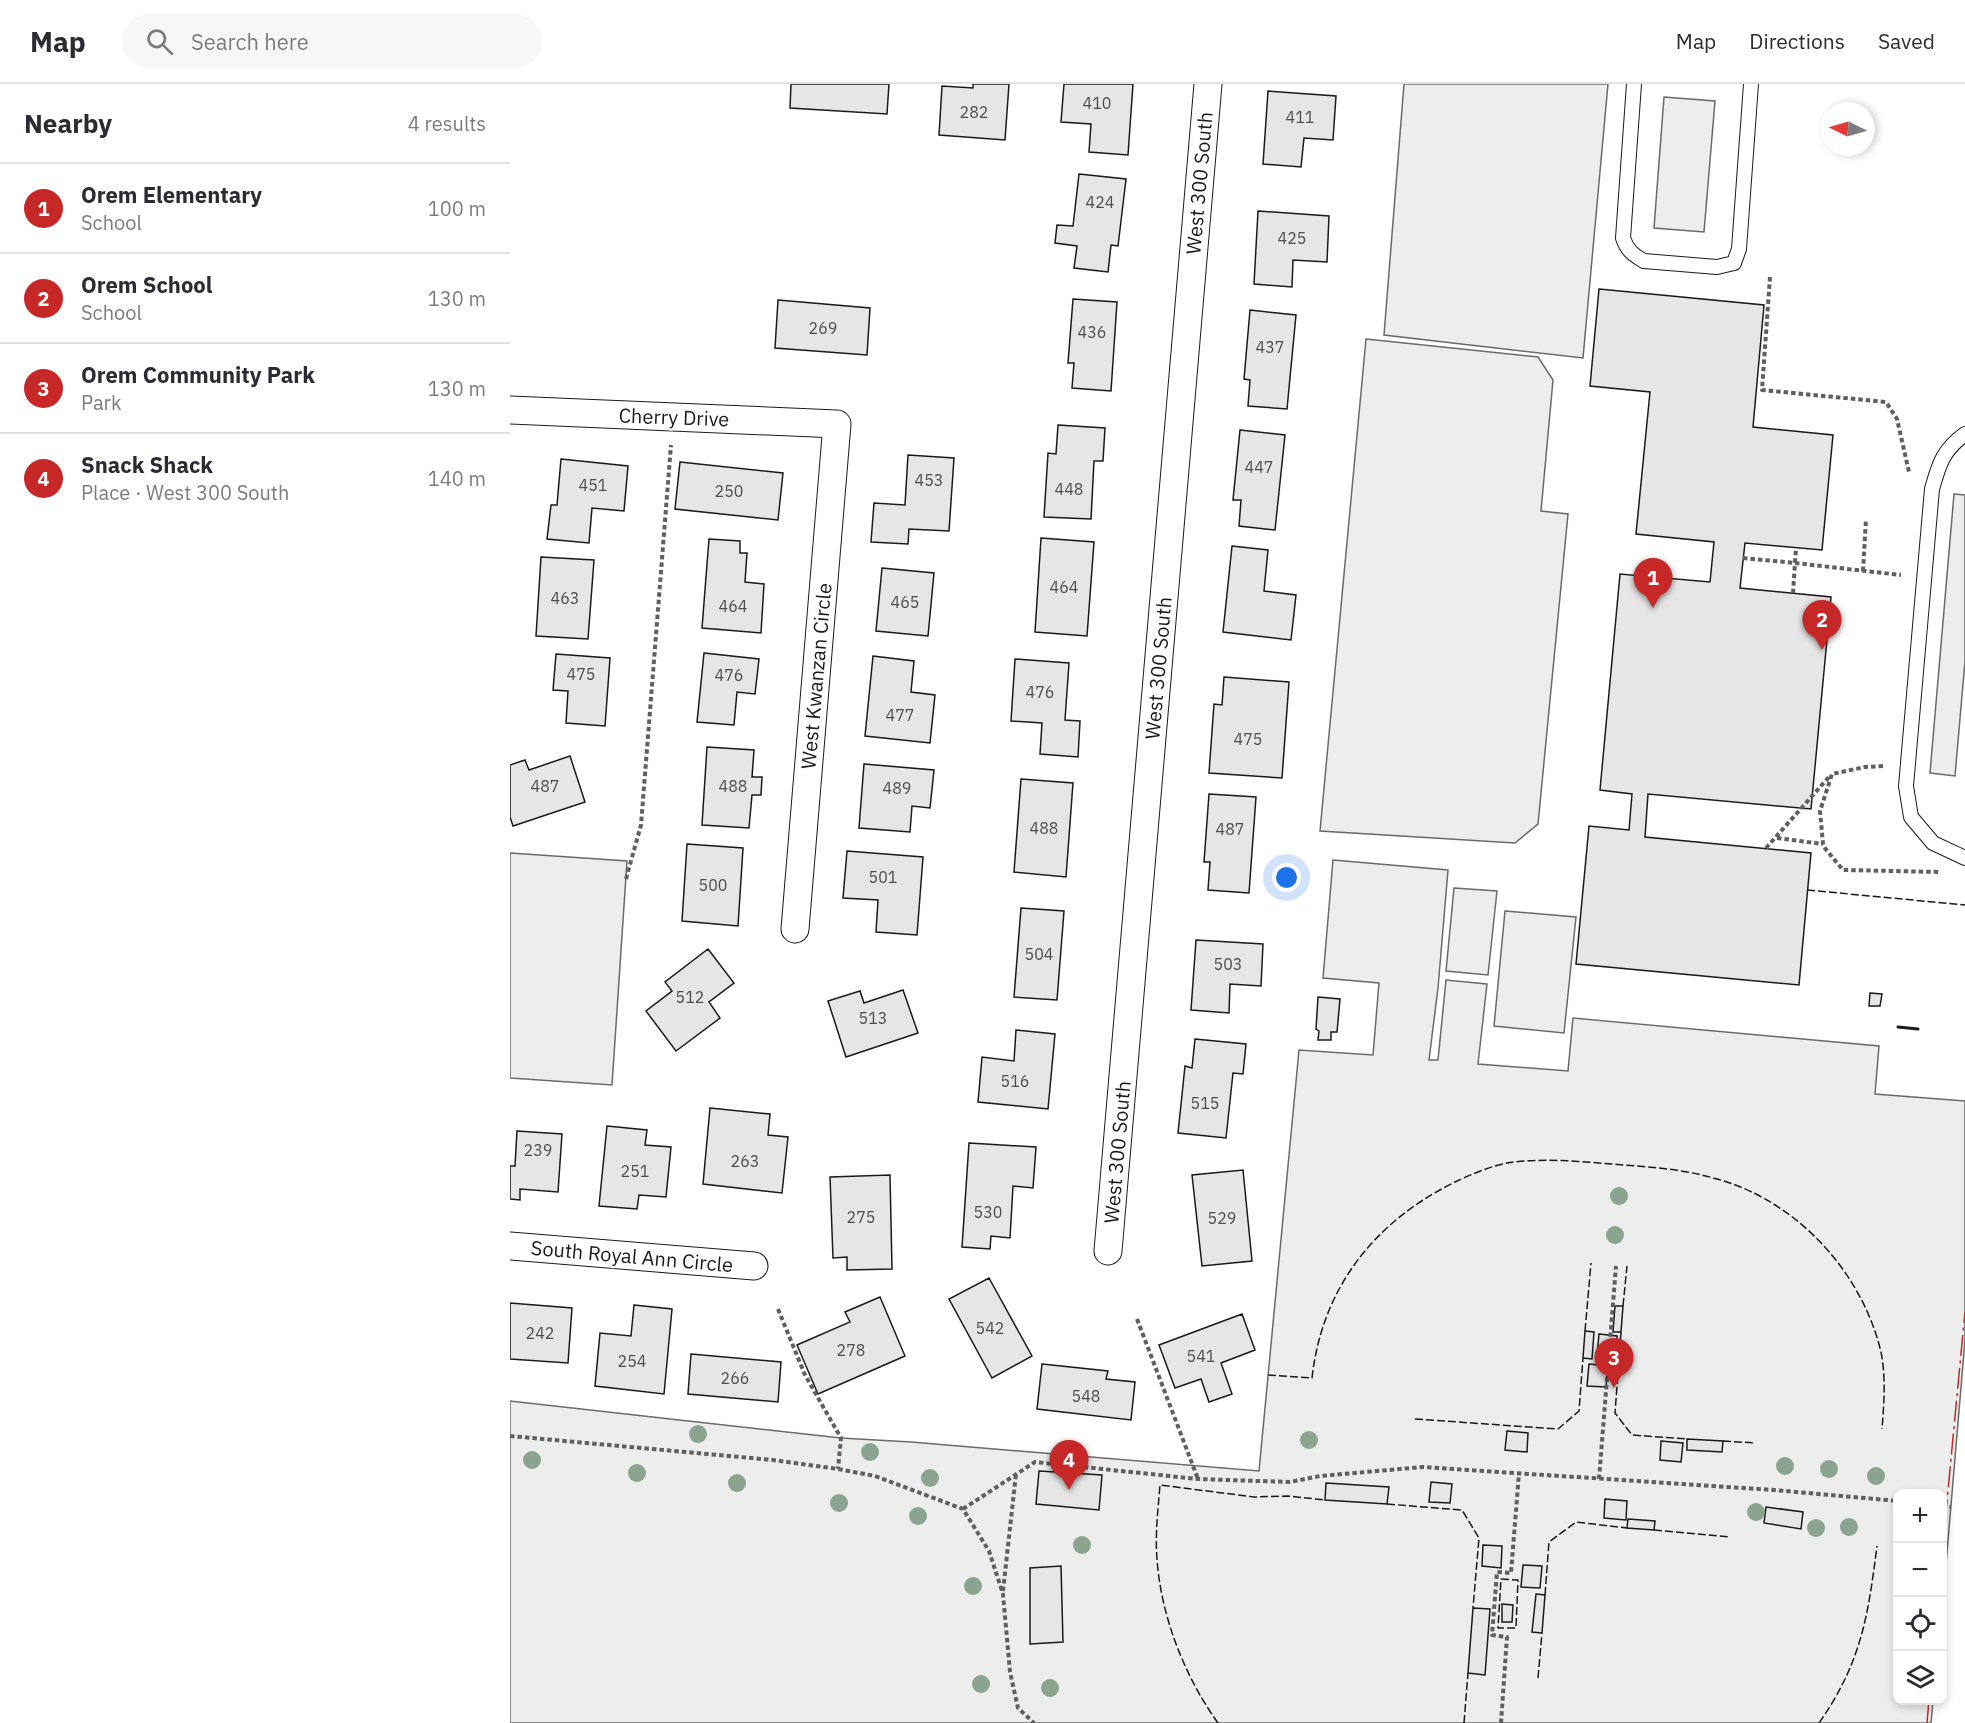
<!DOCTYPE html>
<html lang="en">
<head>
<meta charset="utf-8">
<style>
	body { margin:0; font-family:"IBM Plex Sans",sans-serif; background:#f7f7f7; color:#2b2b33 }
	.controls { position:absolute; right:18px; bottom:18px; display:grid; overflow:hidden; border-radius:12px; box-shadow:0 3px 9px #0003 }
	.controls button { width:54px; height:54px; display:grid; place-items:center; padding:0; border:0; border-bottom:2px solid #e1e1e2; background:#fff; color:#2b2b33; font:30px sans-serif }
	.compass { position:absolute; left:1311px; top:18px; width:54px; height:54px; border-radius:50%; background:#fff; box-shadow:0 3px 9px #0003; rotate:275deg }
	.you { position:absolute; left:777px; top:794px; width:21px; height:21px; margin:-15px; border:4px solid #fff; border-radius:50%; background:#1a73e8; box-shadow:0 0 0 9px #1a73e833 }
	.badge { display:grid; place-items:center; width:39px; height:39px; border-radius:50%; background:#c62828; color:#fff; font-size:20px; font-weight:700 }
	.pin { position:absolute; translate:-50% -50px; filter:drop-shadow(0 2px 3px #0008) }
	.pin::after { content:''; position:absolute; top:32px; width:21px; height:18px; background:inherit; clip-path:polygon(0 0,100% 0,50% 100%) }
	.list { margin:0; padding:0; list-style:none }
	h2 { display:flex; justify-content:space-between; align-items:center; height:78px; margin:0; padding:0 24px; font-size:26px }
	h2 small { font-size:20px; font-weight:400; color:#7c7c81 }
	.list li { display:grid; grid-template-columns:39px 1fr auto; gap:18px; align-items:center; box-sizing:border-box; height:90px; padding:0 24px; border-top:2px solid #e1e1e2 }
	.list b { display:block; font-size:22px; white-space:nowrap }
	.list p { margin:0; font-size:20px; white-space:nowrap; color:#7c7c81 }
	.list em { font-size:20px; font-style:normal; color:#7c7c81 }
	.icon { flex:none; width:33px; height:33px; fill:none; stroke:currentColor; stroke-width:2; stroke-linecap:round; stroke-linejoin:round }
	.map { position:relative; flex:none; width:1455px; height:1639px; overflow:hidden }
	header { display:flex; align-items:center; gap:36px; box-sizing:border-box; height:84px; padding:0 30px; background:#fff; border-bottom:2px solid #e1e1e2 }
	header strong { font-size:28px }
	nav { display:flex; gap:33px; margin-inline-start:auto; font-size:21px }
	.search { width:420px; height:54px; background:#f7f7f7; display:flex; align-items:center; gap:15px; box-sizing:border-box; padding:0 21px; border-radius:33px; color:#7c7c81; font-size:22px }
	main { display:flex }
	aside { flex:1; background:#fff }
	.map>svg:first-child { display:block }
</style>
</head>
<body>
<header>
<strong>Map</strong>
<div class="search"><svg class="icon" aria-label="search" viewBox="0 0 24 24"><circle cx="10" cy="10" r="6"/><path d="M15 15l6 6"/></svg>Search here</div>
<nav><a>Map</a><a>Directions</a><a>Saved</a></nav>
</header>
<main>
<aside>
<h2>Nearby<small>4 results</small></h2>
<ul class="list">
<li><span class="badge">1</span><div><b>Orem Elementary</b><p>School</p></div><em>100 m</em></li>
<li><span class="badge">2</span><div><b>Orem School</b><p>School</p></div><em>130 m</em></li>
<li><span class="badge">3</span><div><b>Orem Community Park</b><p>Park</p></div><em>130 m</em></li>
<li><span class="badge">4</span><div><b>Snack Shack</b><p>Place · West 300 South</p></div><em>140 m</em></li>
</ul>
</aside>
<div class="map">
<svg width="1455" height="1639" viewBox="0 0 1455 1639">
	<rect width="100%" height="100%" fill="#fff"/>
	<path fill="#ededed" stroke="#6a6a6a" stroke-width="1.5" d="M 894,0 L 1098,0 L 1073,274 L 874,251 Z
		M 1154,13 L 1205,17 L 1194,148 L 1144,144 Z
		M 856,255 L 1028,273 L 1043,296 L 1031,427 L 1058,430 L 1028,740 L 1005,759 L 810,747 Z
		M 1444,410 L 1455,411 L 1455,577 L 1445,692 L 1420,689 Z
		M 0,769 L 117,777 L 102,1001 L 0,994 Z
		M 823,776 L 938,786 L 928,904 L 919,976 L 928,976 L 936,896 L 977,900 L 968,980 L 1058,987 L 1063,934 L 1369,962 L 1365,1010 L 1455,1017 L 1455,1256 L 1433,1516 L 1432,1410 L 1388,1410 L 1388,1616 L 1423,1617 L 1421,1639 L 0,1639 L 0,1317 L 331,1354 L 401,1358 L 749,1387 L 789,966 L 863,971 L 869,899 L 813,894 Z
		M 944,804 L 987,807 L 978,891 L 936,887 Z
		M 995,827 L 1066,833 L 1054,949 L 984,942 Z"/>
	<path fill="#e6e6e6" stroke="#1a1a1a" stroke-width="1.5" d="M 281,0 L 379,0 L 377,30 L 280,24 Z
		M 463,0 L 499,0 L 495,56 L 429,51 L 432,2 L 463,4 Z
		M 554,0 L 623,0 L 618,71 L 579,68 L 581,40 L 551,38 Z
		M 758,7 L 826,12 L 823,56 L 794,54 L 791,83 L 753,80 Z
		M 569,90 L 616,95 L 608,162 L 601,161 L 598,188 L 564,184 L 567,162 L 545,159 L 547,141 L 563,142 Z
		M 748,127 L 819,132 L 817,178 L 783,176 L 782,203 L 744,200 Z
		M 1089,205 L 1254,221 L 1243,343 L 1323,351 L 1312,466 L 1235,459 L 1230,504 L 1321,513 L 1301,725 L 1138,710 L 1135,753 L 1301,769 L 1289,901 L 1066,880 L 1079,742 L 1119,746 L 1122,710 L 1090,706 L 1110,490 L 1200,498 L 1204,458 L 1126,450 L 1140,308 L 1080,302 Z
		M 563,215 L 607,218 L 601,307 L 562,304 L 564,279 L 558,279 Z
		M 268,216 L 360,224 L 357,271 L 265,264 Z
		M 740,226 L 786,231 L 777,325 L 738,322 L 740,296 L 734,295 Z
		M 548,341 L 595,344 L 593,377 L 584,377 L 581,435 L 534,433 L 538,369 L 546,370 Z
		M 730,346 L 775,351 L 765,446 L 729,442 L 731,416 L 723,416 Z
		M 398,371 L 444,374 L 439,447 L 399,445 L 398,460 L 361,458 L 364,419 L 395,421 Z
		M 51,375 L 118,382 L 114,427 L 82,424 L 79,459 L 37,455 L 41,421 L 47,421 Z
		M 170,378 L 273,389 L 268,436 L 165,425 Z
		M 531,454 L 584,458 L 577,552 L 525,548 Z
		M 199,455 L 230,457 L 230,469 L 237,469 L 235,498 L 254,500 L 251,549 L 192,544 Z
		M 722,462 L 758,466 L 754,507 L 786,511 L 781,556 L 713,548 Z
		M 31,473 L 84,476 L 78,555 L 26,552 Z
		M 372,484 L 424,489 L 418,552 L 366,547 Z
		M 194,569 L 249,575 L 245,610 L 227,608 L 224,641 L 187,638 Z
		M 46,570 L 100,574 L 95,642 L 56,639 L 58,607 L 43,606 Z
		M 363,572 L 404,577 L 401,608 L 425,611 L 420,659 L 355,652 Z
		M 505,575 L 559,579 L 555,636 L 570,637 L 568,673 L 530,670 L 532,639 L 501,637 Z
		M 714,593 L 779,598 L 772,694 L 699,689 L 704,620 L 712,621 Z
		M 197,663 L 244,666 L 242,693 L 252,693 L 251,711 L 242,711 L 239,744 L 192,741 Z
		M 60,672 L 75,718 L 3,742 L 0,733 L 0,681 L 15,676 L 19,686 Z
		M 354,680 L 424,686 L 420,724 L 402,722 L 400,748 L 349,744 Z
		M 511,695 L 563,699 L 556,793 L 504,788 Z
		M 699,710 L 746,713 L 739,809 L 698,806 L 700,778 L 694,778 Z
		M 177,760 L 233,764 L 228,842 L 172,837 Z
		M 337,767 L 413,773 L 407,851 L 366,848 L 368,816 L 333,814 Z
		M 511,824 L 554,827 L 547,916 L 504,913 Z
		M 686,856 L 753,860 L 751,902 L 720,900 L 719,929 L 681,926 Z
		M 198,865 L 224,899 L 199,918 L 210,934 L 166,967 L 136,927 L 162,907 L 155,898 Z
		M 393,906 L 408,949 L 336,973 L 318,917 L 350,907 L 354,919 Z
		M 1360,909 L 1372,910 L 1370,922 L 1359,922 Z
		M 808,913 L 830,915 L 827,948 L 821,948 L 821,956 L 808,956 L 809,947 L 806,945 Z
		M 506,946 L 545,950 L 538,1025 L 468,1018 L 472,973 L 504,977 Z
		M 685,955 L 736,960 L 733,990 L 723,989 L 716,1054 L 668,1049 L 675,982 L 682,984 Z
		M 200,1024 L 260,1030 L 258,1051 L 278,1053 L 272,1109 L 193,1100 Z
		M 97,1042 L 137,1046 L 135,1061 L 161,1063 L 156,1113 L 129,1111 L 127,1125 L 89,1122 Z
		M 7,1047 L 52,1050 L 48,1108 L 10,1105 L 10,1116 L 0,1115 L 0,1082 L 5,1082 Z
		M 459,1059 L 526,1063 L 523,1104 L 503,1102 L 500,1154 L 481,1152 L 480,1165 L 452,1163 Z
		M 733,1086 L 742,1177 L 692,1182 L 682,1091 Z
		M 380,1091 L 382,1185 L 337,1186 L 337,1173 L 323,1174 L 320,1093 Z
		M 479,1194 L 522,1272 L 482,1294 L 439,1215 Z
		M 370,1213 L 395,1272 L 308,1310 L 287,1261 L 340,1238 L 335,1228 Z
		M 0,1219 L 62,1224 L 58,1279 L 0,1275 Z
		M 124,1221 L 162,1225 L 154,1310 L 85,1302 L 90,1249 L 121,1252 Z
		M 1105,1222 L 1113,1222 L 1111,1248 L 1103,1248 Z
		M 732,1230 L 745,1266 L 711,1279 L 722,1310 L 699,1318 L 691,1295 L 665,1304 L 649,1261 Z
		M 1075,1247 L 1084,1248 L 1082,1275 L 1073,1274 Z
		M 1089,1250 L 1107,1252 L 1106,1273 L 1087,1272 Z
		M 181,1270 L 271,1278 L 268,1318 L 178,1310 Z
		M 532,1280 L 598,1287 L 596,1295 L 625,1298 L 621,1336 L 527,1325 Z
		M 1079,1280 L 1098,1282 L 1096,1303 L 1077,1302 Z
		M 997,1347 L 1018,1349 L 1017,1368 L 995,1366 Z
		M 1177,1355 L 1213,1357 L 1212,1368 L 1177,1366 Z
		M 1151,1357 L 1173,1359 L 1171,1378 L 1150,1376 Z
		M 529,1387 L 592,1391 L 589,1426 L 526,1420 Z
		M 921,1398 L 942,1400 L 940,1419 L 919,1418 Z
		M 816,1399 L 879,1403 L 877,1420 L 815,1416 Z
		M 1095,1415 L 1117,1417 L 1116,1436 L 1094,1434 Z
		M 1256,1423 L 1293,1428 L 1291,1445 L 1254,1439 Z
		M 1118,1435 L 1145,1437 L 1144,1446 L 1117,1444 Z
		M 973,1461 L 992,1462 L 991,1484 L 972,1482 Z
		M 1013,1481 L 1032,1482 L 1030,1504 L 1011,1503 Z
		M 551,1482 L 553,1558 L 520,1560 L 520,1484 Z
		M 1026,1510 L 1035,1511 L 1032,1549 L 1022,1548 Z
		M 992,1520 L 1003,1521 L 1002,1538 L 992,1538 Z
		M 963,1524 L 980,1525 L 975,1591 L 958,1589 Z"/>
	<g fill="none" stroke-linecap="round" stroke-linejoin="round">
		<defs>
			<path id="service" d="M 1124,0 L 1113,154 C 1117,166 1123,171 1134,177 L 1207,183 L 1224,179 L 1229,165 L 1241,0
				M 1455,350 C 1433,366 1429,380 1422,405 L 1396,702 L 1401,733 L 1423,759 L 1455,774"/>
			<path id="minor" d="M 0,326 L 327,340 L 285,845
				M 0,1162 L 244,1182
				M 598,1167 L 698,0"/>
		</defs>
		<use href="#service" stroke="#1a1a1a" stroke-width="16"/>
		<use href="#minor" stroke="#1a1a1a" stroke-width="29"/>
		<path stroke="#5f5f5f" stroke-width="4" stroke-dasharray="4.5 3" stroke-linecap="butt" d="M 1260,193 L 1252,306 L 1376,318 L 1387,335 L 1399,388
			M 1233,474 L 1285,479 L 1286,464
			M 1353,487 L 1356,435
			M 1283,509 L 1285,479 L 1391,491
			M 1373,682 L 1355,683 L 1322,690 L 1310,727 L 1313,760 L 1314,763 L 1333,786 L 1431,788
			M 1267,754 L 1313,760
			M 1256,764 L 1319,693
			M 116,795 L 131,741 L 161,361
			M 268,1225 L 295,1291 L 331,1354 L 328,1385
			M 627,1235 L 688,1395
			M 0,1352 L 263,1376 L 328,1385 L 365,1392 L 453,1425 L 479,1467 L 493,1510 L 500,1588 L 508,1624 L 524,1639
			M 1089,1395 L 1106,1182
			M 1432,1422 L 1441,1423
			M 453,1425 L 525,1378 L 688,1395 L 780,1398 L 810,1392 L 913,1383 L 1264,1406 L 1388,1417
			M 493,1507 L 506,1390
			M 991,1639 L 997,1553 L 982,1551 L 987,1488 L 1001,1489 L 1009,1389"/>
		<use href="#service" stroke="#fff" stroke-width="14"/>
		<use href="#minor" stroke="#fff" stroke-width="27"/>
		<path stroke="#1a1a1a" stroke-width="1.5" stroke-dasharray="8 3" stroke-linecap="butt" d="M 1297,806 L 1455,821
			M 1113,1222 L 1117,1182
			M 1075,1247 L 1081,1179
			M 1111,1248 L 1105,1329 L 1122,1351 L 1177,1355
			M 758,1291 L 802,1294 C 812,1204 864,1138 945,1098 C 962,1090 985,1080 1004,1078 C 1040,1074 1077,1078 1113,1081 C 1144,1083 1177,1086 1207,1095 C 1287,1117 1352,1188 1371,1268 C 1376,1293 1374,1320 1372,1345
			M 905,1335 L 1048,1345 L 1069,1327 L 1073,1274
			M 1213,1357 L 1245,1359
			M 877,1420 L 952,1426 L 969,1454 L 963,1524
			M 1144,1446 L 1220,1453
			M 991,1495 L 1008,1496 L 1006,1544 L 988,1544 Z
			M 1035,1511 L 1039,1458 L 1066,1438 L 1117,1444
			M 1028,1594 L 1032,1549
			M 708,1639 C 675,1593 651,1533 647,1475 C 645,1450 648,1426 650,1401 L 744,1413 L 778,1412 L 815,1416
			M 954,1639 L 958,1589
			M 1309,1639 C 1351,1579 1358,1533 1367,1462"/>
		<path stroke="#1a1a1a" stroke-width="3" d="M 1388,943 L 1408,945"/>
		<path stroke="#c62828" stroke-width="1.5" stroke-dasharray="21 4.5 3 4.5" stroke-linecap="butt" d="M 1432,1469 L 1455,1228
			M 1417,1639 L 1419,1616"/>
	</g>
	<g fill="#8aa48f">
		<circle cx="1109" cy="1112" r="9"/>
		<circle cx="1105" cy="1151" r="9"/>
		<circle cx="188" cy="1350" r="9"/>
		<circle cx="799" cy="1356" r="9"/>
		<circle cx="360" cy="1368" r="9"/>
		<circle cx="22" cy="1376" r="9"/>
		<circle cx="1275" cy="1382" r="9"/>
		<circle cx="1319" cy="1385" r="9"/>
		<circle cx="127" cy="1389" r="9"/>
		<circle cx="1366" cy="1392" r="9"/>
		<circle cx="420" cy="1394" r="9"/>
		<circle cx="227" cy="1399" r="9"/>
		<circle cx="329" cy="1419" r="9"/>
		<circle cx="1246" cy="1428" r="9"/>
		<circle cx="408" cy="1432" r="9"/>
		<circle cx="1339" cy="1443" r="9"/>
		<circle cx="1306" cy="1444" r="9"/>
		<circle cx="572" cy="1461" r="9"/>
		<circle cx="463" cy="1502" r="9"/>
		<circle cx="471" cy="1600" r="9"/>
		<circle cx="540" cy="1604" r="9"/>
	</g>
	<g text-anchor="middle" dominant-baseline="central" stroke-width="4.5" stroke-linejoin="round" paint-order="stroke">
		<g font-size="16" fill="#4d4d4d">
			<text x="587" y="19">410</text>
			<text x="464" y="28">282</text>
			<text x="790" y="33">411</text>
			<text x="590" y="118">424</text>
			<text x="782" y="154">425</text>
			<text x="313" y="244">269</text>
			<text x="582" y="248">436</text>
			<text x="760" y="263">437</text>
			<text x="749" y="383">447</text>
			<text x="419" y="396">453</text>
			<text x="83" y="401">451</text>
			<text x="559" y="405">448</text>
			<text x="219" y="407">250</text>
			<text x="554" y="503">464</text>
			<text x="55" y="514">463</text>
			<text x="395" y="518">465</text>
			<text x="223" y="522">464</text>
			<text x="71" y="590">475</text>
			<text x="219" y="591">476</text>
			<text x="530" y="608">476</text>
			<text x="390" y="631">477</text>
			<text x="738" y="655">475</text>
			<text x="35" y="702">487</text>
			<text x="223" y="702">488</text>
			<text x="387" y="704">489</text>
			<text x="534" y="744">488</text>
			<text x="720" y="745">487</text>
			<text x="373" y="793">501</text>
			<text x="203" y="801">500</text>
			<text x="529" y="870">504</text>
			<text x="718" y="880">503</text>
			<text x="180" y="913">512</text>
			<text x="363" y="934">513</text>
			<text x="505" y="997">516</text>
			<text x="695" y="1019">515</text>
			<text x="28" y="1066">239</text>
			<text x="235" y="1077">263</text>
			<text x="125" y="1087">251</text>
			<text x="478" y="1128">530</text>
			<text x="351" y="1133">275</text>
			<text x="712" y="1134">529</text>
			<text x="480" y="1244">542</text>
			<text x="30" y="1249">242</text>
			<text x="341" y="1266">278</text>
			<text x="691" y="1272">541</text>
			<text x="122" y="1277">254</text>
			<text x="225" y="1294">266</text>
			<text x="576" y="1312">548</text>
		</g>
		<g font-size="20" fill="#1a1a1a" stroke="#fff">
			<text transform="translate(689 99) rotate(-85)">West 300 South</text>
			<text transform="translate(164 333) rotate(2)">Cherry Drive</text>
			<text transform="translate(648 584) rotate(-85)">West 300 South</text>
			<text transform="translate(306 592) rotate(-85)">West Kwanzan Circle</text>
			<text transform="translate(607 1068) rotate(-85)">West 300 South</text>
			<text transform="translate(122 1172) rotate(5)">South Royal Ann Circle</text>
		</g>
	</g>
</svg>
<div class="controls">
<button>+</button>
<button>−</button>
<button><svg class="icon" aria-label="locate" viewBox="0 0 24 24"><circle cx="12" cy="12" r="6"/><path d="M12 2v4M12 18v4M2 12h4M18 12h4"/></svg></button>
<button><svg class="icon" aria-label="layers" viewBox="0 0 24 24"><path d="M12 4l9 5-9 5-9-5zM3 14l9 5 9-5"/></svg></button>
</div>
<svg class="compass" viewBox="-18 -18 36 36"><path d="M0-13l5 13h-10z" fill="#e53935"/><path d="M0 13l5-13h-10z" fill="#7c7c81"/></svg>
<div class="you"></div>
<div class="pin badge" style="left:1143px;top:524px">1</div>
<div class="pin badge" style="left:1312px;top:566px">2</div>
<div class="pin badge" style="left:1104px;top:1304px">3</div>
<div class="pin badge" style="left:559px;top:1406px">4</div>
</div>
</main>
</body>
</html>
